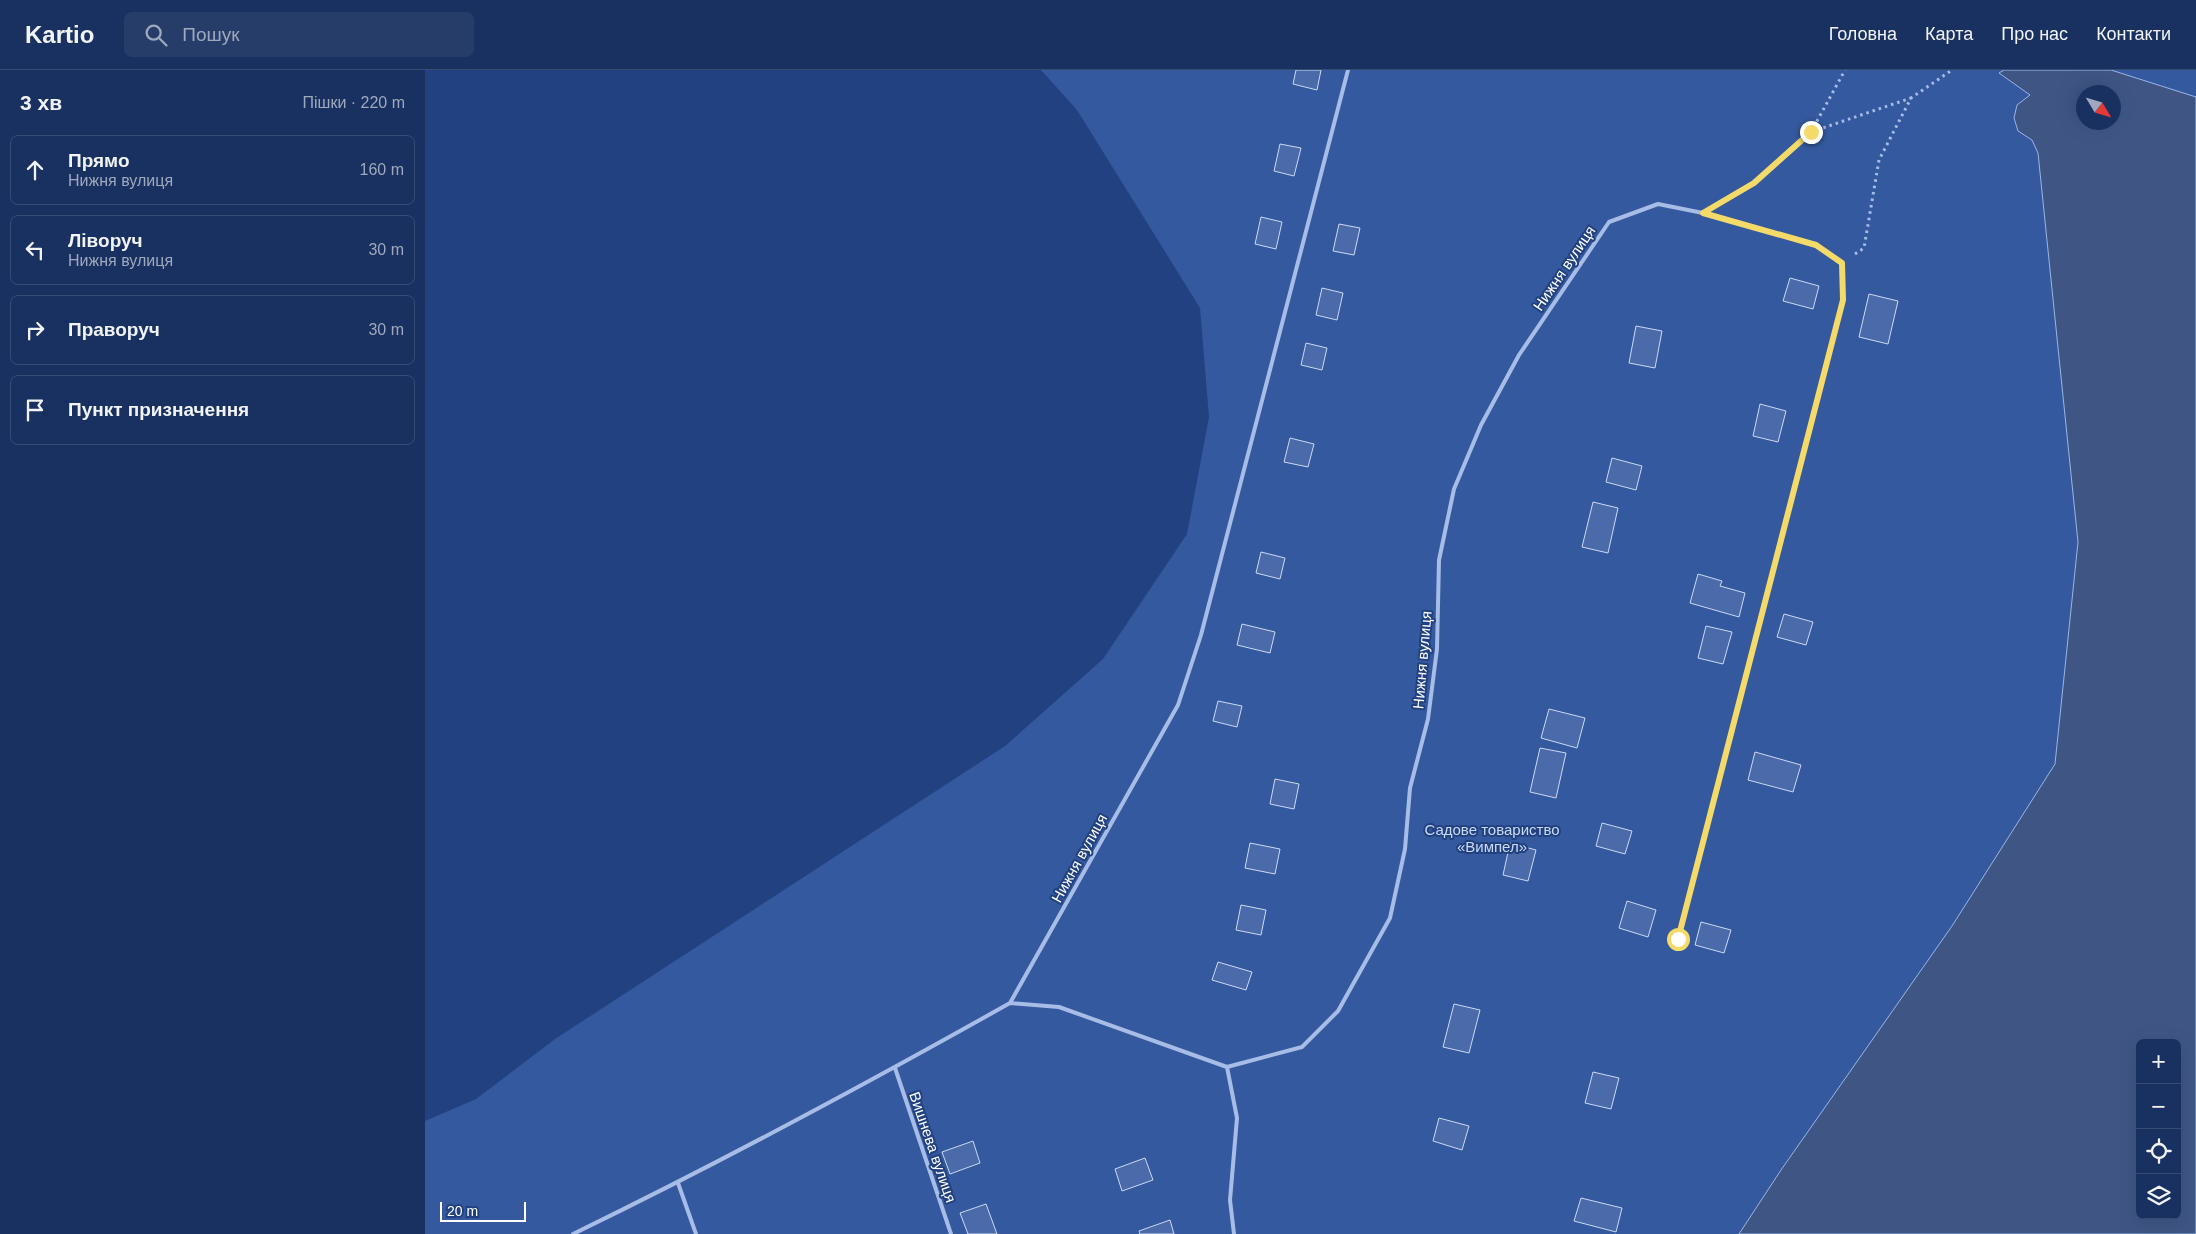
<!DOCTYPE html>
<html lang="uk">
<head>
<meta charset="utf-8">
<style>
	body { margin:0; font-family:Arial,sans-serif; background:#263d69; color:#f1f3f6 }
	.controls { position:absolute; right:15px; bottom:15px; display:grid; overflow:hidden; border-radius:8px; box-shadow:0 5px 20px #0002 }
	.controls button { width:45px; height:45px; display:grid; place-items:center; padding:0; border:0; border-bottom:1px solid #374c75; background:#193160; color:#f1f3f6; font:25px sans-serif }
	.compass { position:absolute; left:1651px; top:15px; width:45px; height:45px; border-radius:50%; background:#193160; box-shadow:0 5px 20px #0002; rotate:128deg }
	.scale { position:absolute; left:15px; bottom:12px; width:86px; box-sizing:border-box; padding-left:5px; border:2px solid #fff; border-top:0; font-size:14px; line-height:18px; white-space:nowrap; color:#fff; -webkit-text-stroke:4px #214180; paint-order:stroke }
	.stop { position:absolute; width:15px; height:15px; margin:-11px; border:4px solid #f4da68; border-radius:50%; background:#fff }
	.stop.end { background:#f4da68; border-color:#fff; box-shadow:0 1px 5px #0008 }
	.list { margin:0; padding:0; list-style:none }
	h2 { display:flex; justify-content:space-between; align-items:center; height:65px; margin:0; padding:0 20px; font-size:21px }
	h2 small { font-size:16px; font-weight:400; color:#9fa9bd }
	.list li { display:grid; grid-template-columns:32px 1fr auto; gap:15px; align-items:center; box-sizing:border-box; height:70px; margin:0 10px 10px; padding:0 10px; border:1px solid #374c75; border-radius:8px }
	.list b { display:block; font-size:19px; white-space:nowrap }
	.list p { margin:0; font-size:16px; white-space:nowrap; color:#9fa9bd }
	.list em { font-size:16px; font-style:normal; color:#9fa9bd }
	.icon { flex:none; width:28px; height:28px; fill:none; stroke:currentColor; stroke-width:2; stroke-linecap:round; stroke-linejoin:round }
	.map { position:relative; flex:none; width:1771px; height:1164px; overflow:hidden }
	header { display:flex; align-items:center; gap:30px; box-sizing:border-box; height:70px; padding:0 25px; background:#193160; border-bottom:1px solid #374c75 }
	header strong { font-size:24px }
	nav { display:flex; gap:28px; margin-inline-start:auto; font-size:18px }
	.search { width:350px; height:45px; background:#263d69; display:flex; align-items:center; gap:12px; box-sizing:border-box; padding:0 18px; border-radius:8px; color:#9fa9bd; font-size:19px }
	main { display:flex }
	aside { flex:1; background:#193160 }
	.map>svg:first-child { display:block }
</style>
</head>
<body>
<header>
<strong>Kartio</strong>
<div class="search"><svg class="icon" aria-label="search" viewBox="0 0 24 24"><circle cx="10" cy="10" r="6"/><path d="M15 15l6 6"/></svg>Пошук</div>
<nav><a>Головна</a><a>Карта</a><a>Про нас</a><a>Контакти</a></nav>
</header>
<main>
<aside>
<h2>3 хв<small>Пішки · 220 m</small></h2>
<ul class="list">
<li><svg class="icon" aria-label="ahead" viewBox="0 0 24 24"><path d="M12 20V5M6 11l6-6 6 6"/></svg><div><b>Прямо</b><p>Нижня вулиця</p></div><em>160 m</em></li>
<li><svg class="icon" aria-label="left" viewBox="0 0 24 24"><path d="M17 20v-9H6M10 6l-5 5 5 5"/></svg><div><b>Ліворуч</b><p>Нижня вулиця</p></div><em>30 m</em></li>
<li><svg class="icon" aria-label="right" viewBox="0 0 24 24"><path d="M7 20v-9h11M14 6l5 5-5 5"/></svg><div><b>Праворуч</b></div><em>30 m</em></li>
<li><svg class="icon" aria-label="arrive" viewBox="0 0 24 24"><path d="M6 21V4h12l-3 4 3 4H6"/></svg><div><b>Пункт призначення</b></div></li>
</ul>
</aside>
<div class="map">
<svg width="1771" height="1164" viewBox="0 0 1771 1164">
	<rect width="100%" height="100%" fill="#214180"/>
	<path fill="#35599e" d="M 616,0 L 1579,0 L 1574,3 L 1605,25 L 1593,61 L 1607,70 L 1613,83 L 1653,472 L 1630,694 L 1527,856 L 1356,1100 L 1314,1164 L 0,1164 L 0,1051 L 51,1029 L 130,969 L 580,676 L 678,589 L 762,464 L 784,347 L 775,238 L 652,40 Z
		M 1686,0 L 1771,0 L 1771,27 Z"/>
	<path fill="#3f5685" stroke="#9ab7e9" fill-rule="evenodd" d="M 1579,0 L 1686,0 L 1771,27 L 1771,1164 L 1314,1164 L 1356,1100 L 1527,856 L 1630,694 L 1653,472 L 1613,83 L 1607,70 L 1593,61 L 1589,48 L 1592,35 L 1605,25 L 1574,3 ZM 1658,22 L 1688,22 L 1688,52 L 1658,52 ZM 1715,973 L 1752,973 L 1752,1145 L 1715,1145 Z"/>
	<path fill="#4a6aa9" stroke="#cadaf6" d="M 871,0 L 896,0 L 892,20 L 868,14 Z
		M 855,74 L 876,78 L 869,106 L 849,101 Z
		M 836,147 L 857,152 L 851,179 L 830,174 Z
		M 914,154 L 935,158 L 929,185 L 908,181 Z
		M 1365,208 L 1394,216 L 1388,239 L 1358,231 Z
		M 897,218 L 918,223 L 912,250 L 891,245 Z
		M 1444,224 L 1473,231 L 1463,274 L 1434,267 Z
		M 1211,256 L 1237,261 L 1230,298 L 1204,293 Z
		M 881,273 L 902,278 L 897,300 L 876,295 Z
		M 1335,334 L 1361,341 L 1353,372 L 1328,366 Z
		M 865,368 L 889,374 L 883,397 L 859,392 Z
		M 1187,388 L 1217,396 L 1211,420 L 1181,412 Z
		M 1168,432 L 1193,438 L 1183,483 L 1157,477 Z
		M 836,482 L 860,488 L 855,509 L 831,503 Z
		M 1273,504 L 1297,511 L 1295,516 L 1320,523 L 1314,547 L 1265,533 Z
		M 1359,544 L 1388,552 L 1381,575 L 1352,567 Z
		M 817,554 L 850,562 L 845,583 L 812,575 Z
		M 1281,556 L 1307,562 L 1298,594 L 1273,588 Z
		M 793,631 L 817,636 L 812,657 L 788,651 Z
		M 1124,639 L 1160,648 L 1152,678 L 1116,668 Z
		M 1115,678 L 1141,683 L 1131,728 L 1105,722 Z
		M 1330,682 L 1376,695 L 1368,722 L 1323,710 Z
		M 850,709 L 874,714 L 869,739 L 845,734 Z
		M 1177,753 L 1207,761 L 1200,784 L 1171,776 Z
		M 825,773 L 855,779 L 850,804 L 820,798 Z
		M 1085,773 L 1111,780 L 1103,811 L 1078,805 Z
		M 1202,831 L 1231,840 L 1223,867 L 1194,858 Z
		M 816,835 L 841,840 L 836,865 L 811,860 Z
		M 1276,852 L 1306,860 L 1299,883 L 1270,875 Z
		M 793,892 L 827,902 L 821,920 L 787,910 Z
		M 1029,934 L 1055,940 L 1044,983 L 1018,977 Z
		M 1168,1002 L 1194,1008 L 1186,1039 L 1160,1033 Z
		M 1014,1048 L 1044,1056 L 1037,1080 L 1008,1071 Z
		M 548,1071 L 555,1093 L 525,1104 L 517,1082 Z
		M 720,1088 L 728,1110 L 697,1121 L 690,1099 Z
		M 1156,1128 L 1197,1138 L 1191,1162 L 1149,1151 Z
		M 561,1134 L 572,1164 L 543,1164 L 535,1143 Z
		M 745,1150 L 749,1164 L 715,1164 L 714,1161 Z"/>
	<g fill="none" stroke-linecap="round" stroke-linejoin="round">
		<path stroke="#a7bde7" stroke-width="3" stroke-dasharray="2.5 4" stroke-linecap="butt" d="M 1386,62 L 1486,28
			M 1299,131 L 1329,113 L 1386,62 L 1420,0
			M 1430,184 L 1439,178 L 1454,90 L 1486,28 L 1527,0"/>
		<path stroke="#a7bde7" stroke-width="4" d="M 585,933 L 753,635 L 776,565 L 923,0
			M 585,933 L 634,937 L 802,997
			M 470,998 L 526,1164
			M 253,1113 L 271,1164
			M 148,1164 C 296,1092 441,1014 585,933
			M 809,1164 L 805,1130 L 812,1048 L 802,997 L 877,977 L 913,941 L 965,848 L 980,779 L 985,718 L 1003,649 L 1012,579 L 1014,490 L 1029,419 L 1056,355 L 1094,285 L 1184,152 L 1233,134 L 1278,143 L 1391,175 L 1417,193 L 1418,230 L 1253,869"/>
	</g>
	<g fill="none" stroke-linecap="round" stroke-linejoin="round">
		<path stroke="#f4da68" stroke-width="6" d="M 1253,869 L 1418,230 L 1417,193 L 1391,175 L 1278,143 L 1329,113 L 1386,62"/>
	</g>
	<g text-anchor="middle" dominant-baseline="central" stroke-width="4" stroke-linejoin="round" paint-order="stroke">
		<g font-size="15" fill="#fff" stroke="#214180">
			<text transform="translate(1139 198) rotate(-56)">Нижня вулиця</text>
			<text transform="translate(997 590) rotate(-85)">Нижня вулиця</text>
			<text transform="translate(654 788) rotate(-61)">Нижня вулиця</text>
			<text transform="translate(508 1077) rotate(71)">Вишнева вулиця</text>
		</g>
		<g font-size="15" fill="#cadaf6" stroke="#214180">
			<text x="1067" y="759">Садове товариство<tspan x="1067" dy="17">«Вимпел»</tspan></text>
		</g>
	</g>
</svg>
<div class="controls">
<button>+</button>
<button>−</button>
<button><svg class="icon" aria-label="locate" viewBox="0 0 24 24"><circle cx="12" cy="12" r="6"/><path d="M12 2v4M12 18v4M2 12h4M18 12h4"/></svg></button>
<button><svg class="icon" aria-label="layers" viewBox="0 0 24 24"><path d="M12 4l9 5-9 5-9-5zM3 14l9 5 9-5"/></svg></button>
</div>
<svg class="compass" viewBox="-18 -18 36 36"><path d="M0-13l5 13h-10z" fill="#e53935"/><path d="M0 13l5-13h-10z" fill="#9fa9bd"/></svg>
<div class="scale">20 m</div>
<div class="stop" style="left:1253px;top:869px"></div>
<div class="stop end" style="left:1386px;top:62px"></div>
</div>
</main>
</body>
</html>
